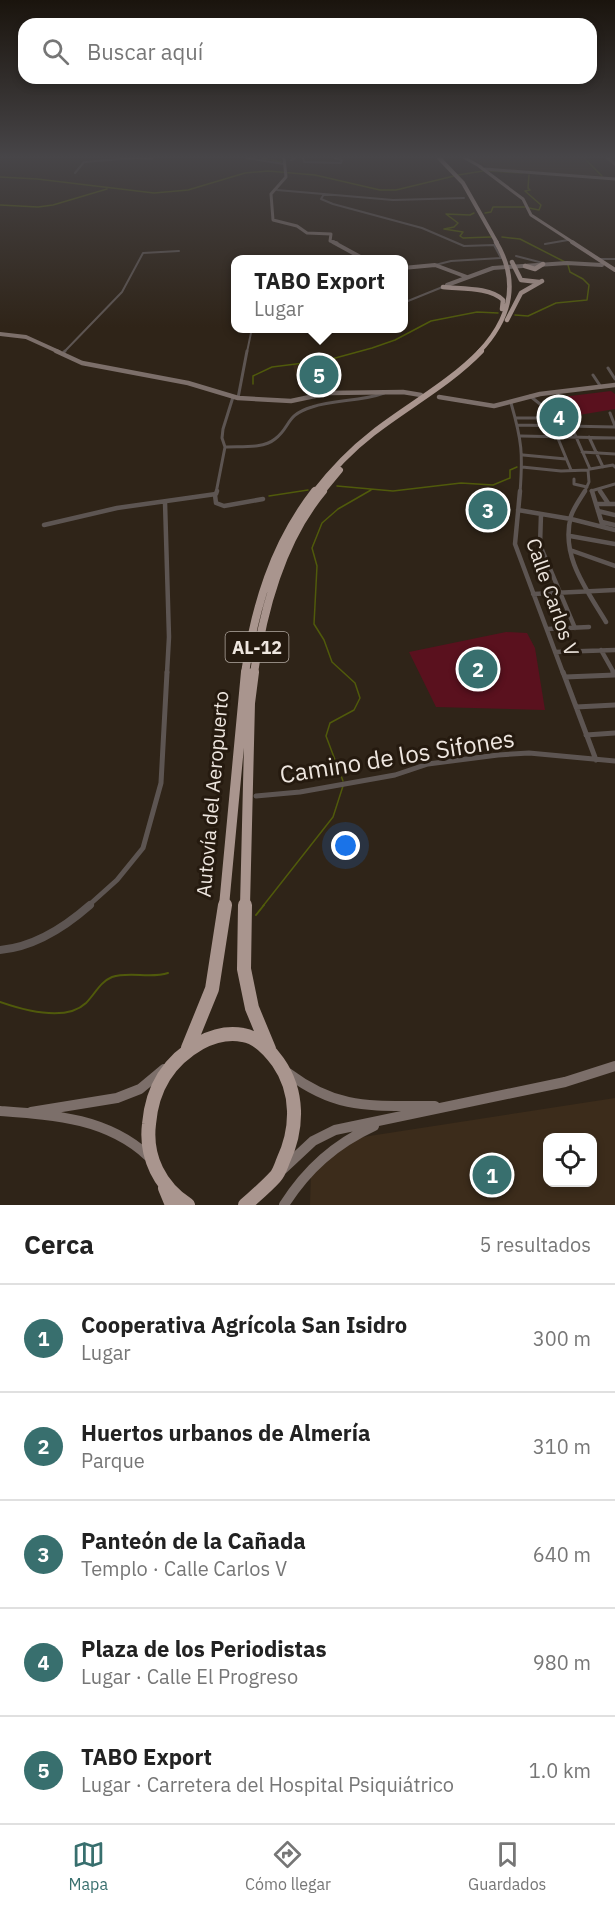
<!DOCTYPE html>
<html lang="es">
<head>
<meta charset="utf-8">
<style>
	body { margin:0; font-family:"IBM Plex Sans",sans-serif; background:#f2f2f2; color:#222 }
	.controls { position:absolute; right:18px; bottom:18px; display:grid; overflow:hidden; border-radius:12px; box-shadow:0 3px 9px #0003 }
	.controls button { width:54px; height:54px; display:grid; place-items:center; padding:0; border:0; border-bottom:2px solid #e0e0e0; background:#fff; color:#222; font:30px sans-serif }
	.you { position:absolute; left:346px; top:846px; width:21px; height:21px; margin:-15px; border:4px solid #fff; border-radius:50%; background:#1a73e8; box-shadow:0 0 0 9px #1a73e833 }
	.badge { display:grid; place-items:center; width:39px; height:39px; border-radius:50%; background:#386f6e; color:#fff; font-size:20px; font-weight:700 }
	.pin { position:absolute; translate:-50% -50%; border:3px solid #fff; box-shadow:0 2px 6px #0006 }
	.popup { position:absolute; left:231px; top:255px; width:177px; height:78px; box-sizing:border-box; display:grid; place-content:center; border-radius:12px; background:#fff; filter:drop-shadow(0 2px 4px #0005); font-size:20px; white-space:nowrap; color:#767676 }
	.popup b { font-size:22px; color:#222 }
	.popup::after { content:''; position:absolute; left:50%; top:100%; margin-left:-12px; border:12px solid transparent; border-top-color:#fff }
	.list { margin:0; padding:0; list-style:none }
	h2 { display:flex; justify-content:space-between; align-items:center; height:78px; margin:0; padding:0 24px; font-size:26px }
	h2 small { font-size:20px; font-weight:400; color:#767676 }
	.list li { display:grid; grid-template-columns:39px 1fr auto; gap:18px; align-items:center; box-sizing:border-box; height:108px; padding:0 24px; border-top:2px solid #e0e0e0 }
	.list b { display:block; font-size:22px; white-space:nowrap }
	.list p { margin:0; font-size:20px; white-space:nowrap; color:#767676 }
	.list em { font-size:20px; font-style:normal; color:#767676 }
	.icon { flex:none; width:33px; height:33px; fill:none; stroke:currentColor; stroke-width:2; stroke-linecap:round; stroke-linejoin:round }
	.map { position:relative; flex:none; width:615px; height:1205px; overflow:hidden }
	.search { position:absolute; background:#fff; box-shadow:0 3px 9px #0003; left:18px; right:18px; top:18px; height:66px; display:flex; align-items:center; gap:15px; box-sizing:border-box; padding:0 21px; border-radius:18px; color:#767676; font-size:22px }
	.sheet { height:618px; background:#fff }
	nav { display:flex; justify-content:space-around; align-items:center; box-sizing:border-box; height:84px; border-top:2px solid #e0e0e0; background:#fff; font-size:16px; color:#767676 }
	nav a { display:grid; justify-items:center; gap:3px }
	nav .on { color:#386f6e }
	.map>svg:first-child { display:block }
</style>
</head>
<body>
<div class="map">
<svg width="615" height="1205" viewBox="0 0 615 1205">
	<rect width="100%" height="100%" fill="#2f2418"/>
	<path fill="#3c2c1b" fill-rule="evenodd" d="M 470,158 L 582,158 L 600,176 L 505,170 L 489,168 Z
		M 318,363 L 338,368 L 337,390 L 309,392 L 306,390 L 300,390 L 293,365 Z
		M 615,1098 L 615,1205 L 310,1205 L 311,1173 L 350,1139 ZM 548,1138 L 592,1138 L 592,1182 L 548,1182 Z"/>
	<path fill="#5a111e" d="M 611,391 L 615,394 L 615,409 L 579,415 L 562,397 Z
		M 506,632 L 527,633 L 535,648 L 545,710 L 436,707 L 409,652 Z"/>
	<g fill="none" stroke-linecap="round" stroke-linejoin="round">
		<path stroke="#505a0b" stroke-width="1.5" d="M 262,158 L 281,162
			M 584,158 L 602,176
			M 488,171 L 522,173
			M 458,175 L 483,171
			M 529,175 L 528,188 L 530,190 L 525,191 L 541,205 L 539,210 L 529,208
			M 0,177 L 37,179 L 154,193 L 188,190 L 245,173 L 268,171 L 315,175 L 380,190 L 396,190 L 454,176
			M 0,205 L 38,207 L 53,205 L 107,189
			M 474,213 L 470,215 L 446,214 L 458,223 L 454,227 L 444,229 L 463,232 L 460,236 L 463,238 L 491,237
			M 485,213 L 491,212 L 493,207 L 525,207
			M 502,237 L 520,239 L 565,262
			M 515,315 L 528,316 L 556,303 L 587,300 L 589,285 L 583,279 L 570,272 L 568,265
			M 253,384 L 253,376 L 272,367 L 328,360 L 372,348 L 395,340 L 431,321 L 477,312 L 498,313
			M 337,486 L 393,491 L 461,483 L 493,485 L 510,478 L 510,470 L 517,467
			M 269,496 L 308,490
			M 343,781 L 326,736 L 330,723 L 354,710 L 360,698 L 355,683 L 332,662 L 324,640 L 314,624 L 317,566 L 312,548 L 322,523 L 338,509 L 371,490
			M 263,906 L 333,817 L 343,786"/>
		<path stroke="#505a0b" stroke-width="2" d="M 256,915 L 264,905
			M 0,1002 C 23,1010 66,1022 86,1003 C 95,994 100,982 112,977 C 130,971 150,979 168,973"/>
		<path fill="#62584e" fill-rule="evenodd" d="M 605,158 L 610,158 L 615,162 L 615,166 Z"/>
		<path stroke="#5d5552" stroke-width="2" d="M 137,158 L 152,159
			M 246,158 L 284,164
			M 303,158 L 304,162 L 341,163
			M 335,158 L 342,160 L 341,163
			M 291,160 L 295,158
			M 75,173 L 84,162 L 136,158
			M 277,190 L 393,200 L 464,198
			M 324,194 L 321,199 L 333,204 L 422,228 L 464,246 L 494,245 L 501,258 L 451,261 L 435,265
			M 545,244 L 568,240
			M 516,256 L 543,263
			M 599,259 L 615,259
			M 403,303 L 445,286
			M 64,352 L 122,292 L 143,253 L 179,251
			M 247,352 L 252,328"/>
		<path stroke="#5d5552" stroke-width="3" d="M 62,354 L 65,351
			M 608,368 L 615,379
			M 593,375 L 601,387
			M 557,393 L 590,469 L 588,470 L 589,482 L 584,493
			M 530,396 L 545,408 L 564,410
			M 238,398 L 247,351
			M 511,403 C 522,441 523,454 520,493
			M 610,413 L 615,426
			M 515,418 L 552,418
			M 517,425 L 615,427
			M 521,436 L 615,438
			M 557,436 L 571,470
			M 589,437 L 603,467
			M 225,447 C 240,446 263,449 275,439 C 291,427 285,415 312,407 C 335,399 360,402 384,393
			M 582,452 L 615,454
			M 523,455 L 566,459
			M 522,467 L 561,471 L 588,470
			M 590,469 L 613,465 L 615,467
			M 574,479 L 574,484 L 587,487
			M 599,489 L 601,493
			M 591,491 L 615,484
			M 216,493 L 225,447 L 222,438 L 223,429 L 233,397"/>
		<path stroke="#5d5552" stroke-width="4.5" d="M 520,491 L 515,544 L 563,673
			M 585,491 C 580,499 574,507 571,516 C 560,556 587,590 606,622
			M 592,491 L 603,527
			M 600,491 L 608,503
			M 215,495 L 216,503 L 224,506 L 263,499
			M 165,502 L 169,637 L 167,673
			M 596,504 L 615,504
			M 518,510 L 571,519 L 615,530
			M 598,511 L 615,515
			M 541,514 L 540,545 L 575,628
			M 602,522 L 615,525
			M 44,525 L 117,508 L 216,494 L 217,491
			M 570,536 L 615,544
			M 570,550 L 615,566
			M 533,594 L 615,590
			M 547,629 L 589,627
			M 601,650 L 614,673
			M 555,652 L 615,650"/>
		<path stroke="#5d5552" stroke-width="5" d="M 563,672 L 596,760
			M 613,672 L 615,675
			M 565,677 L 615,675
			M 576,707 L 615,705
			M 586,735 L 615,733
			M 256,796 L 300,792 L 395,775 L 428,764 L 498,755 L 529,753 L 615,761
			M 88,906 L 117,880 L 143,848 L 161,783 L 167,672"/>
		<path stroke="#5d5552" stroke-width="8" d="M 0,950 C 34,947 65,927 90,905"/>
		<path stroke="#7c6f6a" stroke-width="3" d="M 284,158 L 286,177 L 271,194 L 273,220 L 297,226 L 307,233 L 331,234 L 330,241 L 337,243
			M 485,169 L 615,179"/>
		<path stroke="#7c6f6a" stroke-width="4" d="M 333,242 L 366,260
			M 403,268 L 435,265 L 467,277
			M 447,285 L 493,268 L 567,263 L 602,265
			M 0,334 L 26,337 L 59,352"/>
		<path stroke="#7c6f6a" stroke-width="4.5" d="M 56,351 L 82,363 L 188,383 L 238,398 L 291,401 L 329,393 L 403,392 L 421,395
			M 439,397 L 494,406 L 540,394 L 615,385"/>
		<path stroke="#7c6f6a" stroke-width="10" d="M 288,1073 C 340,1112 374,1105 435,1106
			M 0,1111 C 54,1115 107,1118 148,1156
			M 31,1112 L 117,1098 L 140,1089 L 164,1069
			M 283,1169 L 313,1141 L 335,1130 L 565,1082 L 615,1066
			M 284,1205 C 307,1169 335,1144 374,1126"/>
		<path stroke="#94837d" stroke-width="3" d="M 465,158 L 481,167
			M 479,166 L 523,199 L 531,215 L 574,243"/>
		<path stroke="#94837d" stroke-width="4" d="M 572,242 L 615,270"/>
		<path stroke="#a9958e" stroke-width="4" d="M 439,158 L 463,183 L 497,243"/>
		<path stroke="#a9958e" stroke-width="4.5" d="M 512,262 L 521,280 L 539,282
			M 525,266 L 535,269 L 543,264
			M 443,287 C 461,289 490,287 503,300 L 502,309
			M 507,320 L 521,293 L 542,281
			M 479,352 C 510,319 520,282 496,242"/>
		<path stroke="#a9958e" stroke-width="6" d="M 314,493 C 331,471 351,450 373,433 C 409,405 449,384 481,351
			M 321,493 L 340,470"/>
		<path stroke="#a9958e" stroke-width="8" d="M 245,673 C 255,607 273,545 315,491
			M 254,673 C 263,610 281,541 323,491"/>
		<path stroke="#a9958e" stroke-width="10" d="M 224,906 L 246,672
			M 245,906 L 250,703 L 254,672"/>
		<path stroke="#a9958e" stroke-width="14" d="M 245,905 L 244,969 L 252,1008 L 269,1049
			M 188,1048 L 212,989 L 225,905
			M 165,1188 L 172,1205
			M 188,1205 C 160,1187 145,1157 149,1124 C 152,1088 168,1061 200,1043 C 213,1036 227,1032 243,1035 C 257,1037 270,1051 278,1062 C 299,1092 298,1129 283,1161 C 281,1166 279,1173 275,1177 C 266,1187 255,1196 245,1205"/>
	</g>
	<linearGradient id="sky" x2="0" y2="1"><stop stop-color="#1a140d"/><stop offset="0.48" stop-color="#474548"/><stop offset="1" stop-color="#474548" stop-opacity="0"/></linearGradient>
	<rect width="615" height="327" fill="url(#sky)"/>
	<g text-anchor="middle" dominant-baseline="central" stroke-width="6" stroke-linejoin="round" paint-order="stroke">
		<rect fill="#251a0f" stroke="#b2a9a1" stroke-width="1.5" x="225.5" y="632" width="63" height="30" rx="4.5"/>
		<g font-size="18" font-weight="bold" fill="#eee6df">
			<text x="257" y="647">AL-12</text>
		</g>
		<g font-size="20" fill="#eee6df" stroke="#251a0f">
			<text transform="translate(553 597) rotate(71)">Calle Carlos V</text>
			<text transform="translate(212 794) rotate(-85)">Autovía del Aeropuerto</text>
		</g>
		<g font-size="24" fill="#eee6df" stroke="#251a0f">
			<text transform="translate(397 756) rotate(-9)">Camino de los Sifones</text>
		</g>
	</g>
</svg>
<div class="controls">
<button><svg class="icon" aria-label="locate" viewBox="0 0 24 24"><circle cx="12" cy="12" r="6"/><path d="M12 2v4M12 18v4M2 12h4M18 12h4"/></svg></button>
</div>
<div class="you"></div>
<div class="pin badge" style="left:492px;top:1175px">1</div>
<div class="pin badge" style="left:478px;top:669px">2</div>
<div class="pin badge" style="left:488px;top:510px">3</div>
<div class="pin badge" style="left:559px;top:417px">4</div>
<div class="pin badge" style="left:319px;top:375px">5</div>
<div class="popup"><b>TABO Export</b>Lugar</div>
<div class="search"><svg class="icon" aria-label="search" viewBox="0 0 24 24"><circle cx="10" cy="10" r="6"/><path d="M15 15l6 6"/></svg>Buscar aquí</div>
</div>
<section class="sheet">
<h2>Cerca<small>5 resultados</small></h2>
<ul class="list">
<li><span class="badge">1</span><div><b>Cooperativa Agrícola San Isidro</b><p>Lugar</p></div><em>300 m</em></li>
<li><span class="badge">2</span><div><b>Huertos urbanos de Almería</b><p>Parque</p></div><em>310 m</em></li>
<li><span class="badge">3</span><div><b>Panteón de la Cañada</b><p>Templo · Calle Carlos V</p></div><em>640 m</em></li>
<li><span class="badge">4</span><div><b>Plaza de los Periodistas</b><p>Lugar · Calle El Progreso</p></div><em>980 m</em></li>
<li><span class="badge">5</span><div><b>TABO Export</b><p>Lugar · Carretera del Hospital Psiquiátrico</p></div><em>1.0 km</em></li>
</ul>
</section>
<nav>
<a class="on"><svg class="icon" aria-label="map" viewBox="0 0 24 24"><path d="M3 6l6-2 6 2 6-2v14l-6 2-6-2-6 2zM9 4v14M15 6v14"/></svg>Mapa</a>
<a><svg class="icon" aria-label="directions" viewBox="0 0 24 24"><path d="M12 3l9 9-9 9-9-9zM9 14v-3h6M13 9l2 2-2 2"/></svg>Cómo llegar</a>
<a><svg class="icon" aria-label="saved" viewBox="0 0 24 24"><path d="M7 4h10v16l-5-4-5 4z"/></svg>Guardados</a>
</nav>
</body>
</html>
